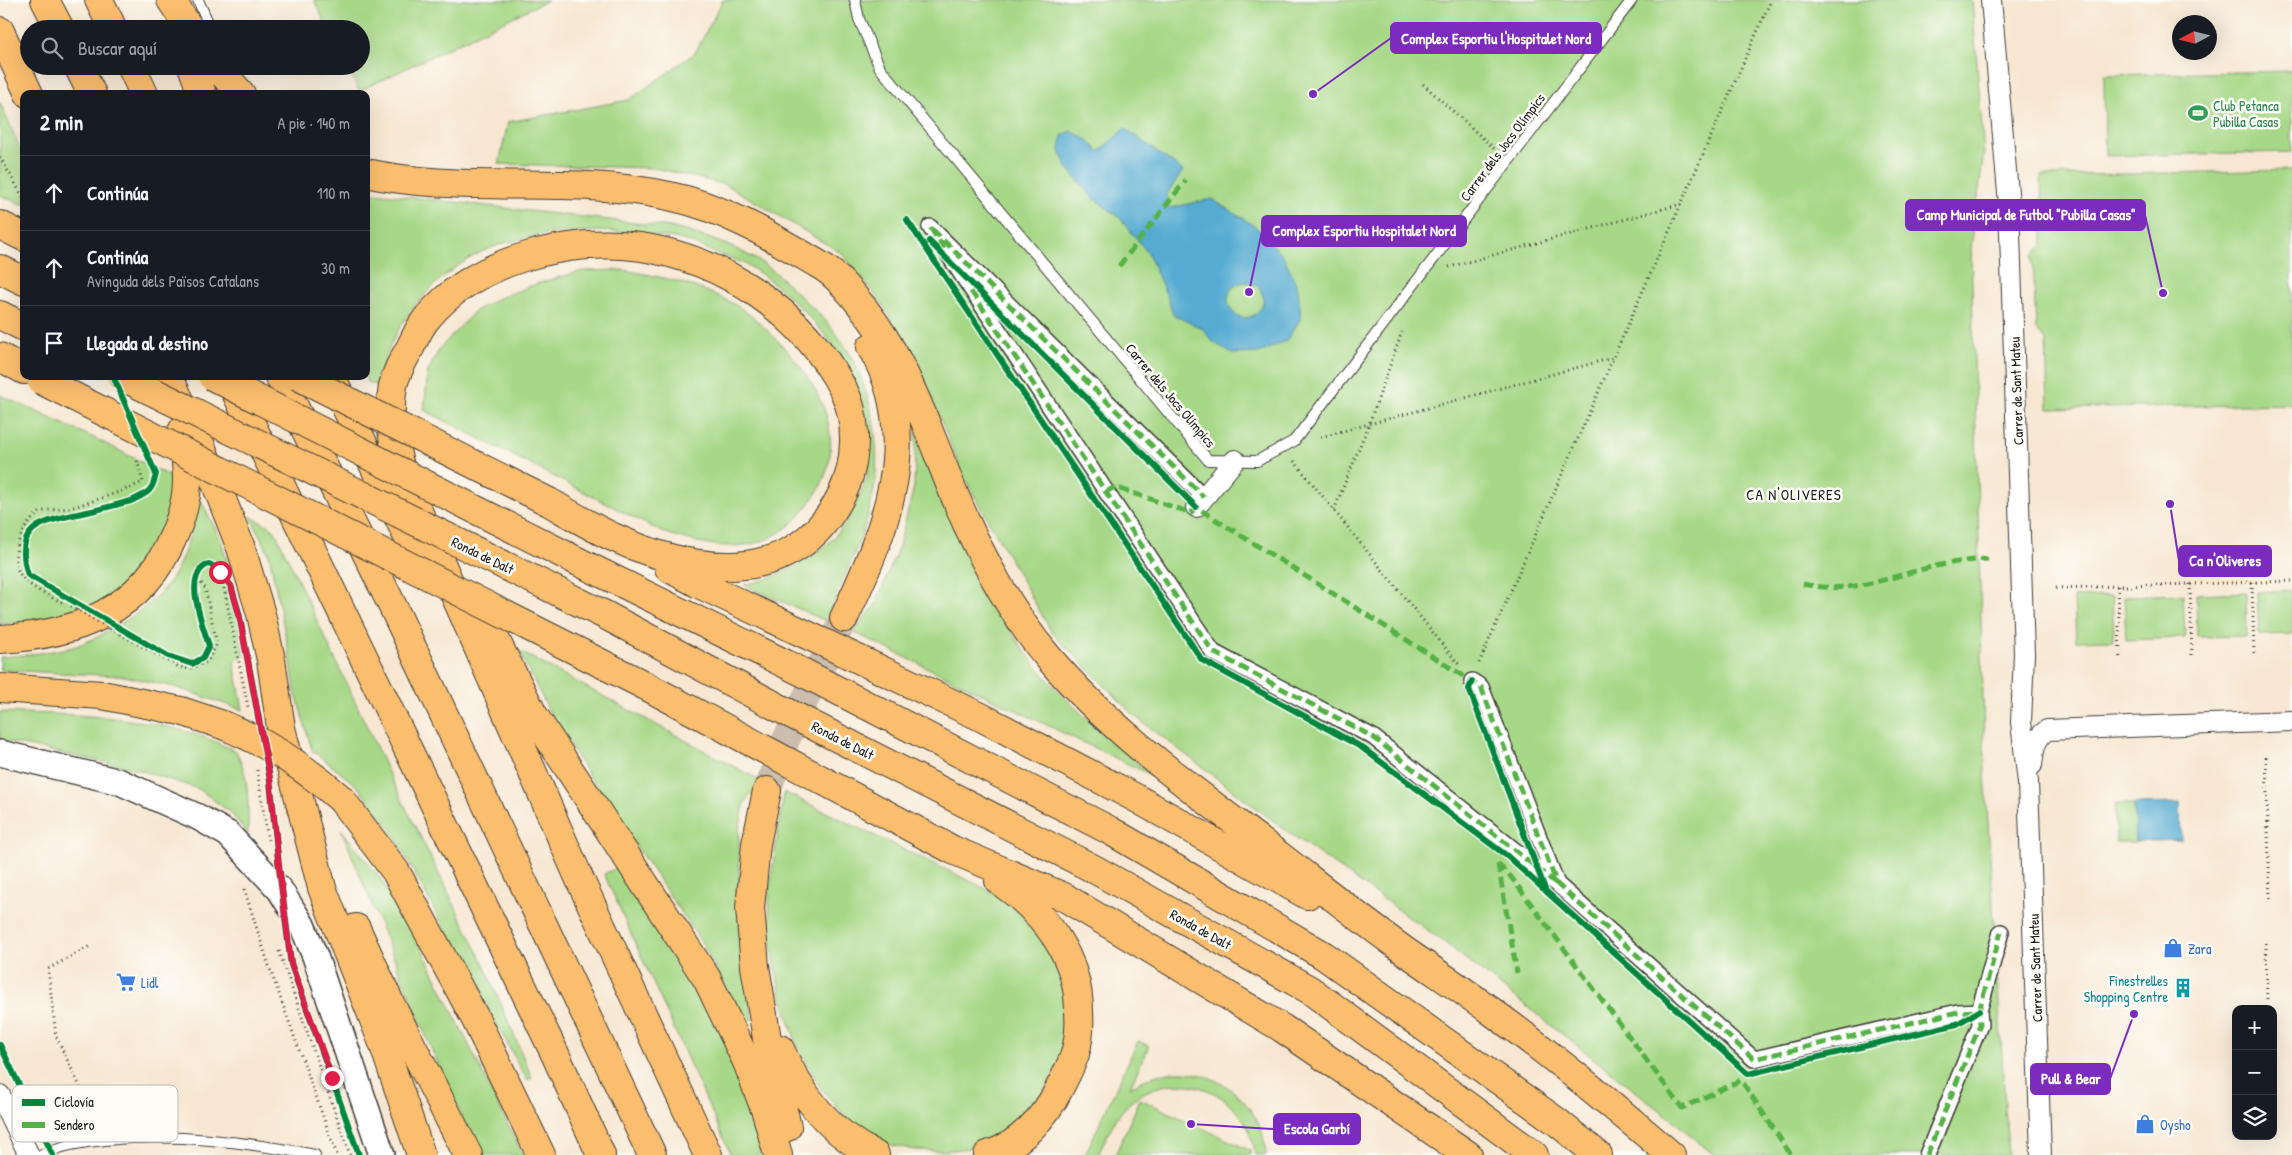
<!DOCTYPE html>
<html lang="es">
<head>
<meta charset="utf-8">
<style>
	body { margin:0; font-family:"Patrick Hand",sans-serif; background:#242831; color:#f1f3f6 }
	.controls { position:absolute; right:15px; bottom:15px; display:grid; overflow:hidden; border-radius:10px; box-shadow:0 5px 20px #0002 }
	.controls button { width:45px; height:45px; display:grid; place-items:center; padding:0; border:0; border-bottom:1px solid #363941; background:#171b24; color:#f1f3f6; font:25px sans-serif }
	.compass { position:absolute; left:2172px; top:15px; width:45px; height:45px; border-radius:50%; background:#171b24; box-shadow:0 5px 20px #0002; rotate:263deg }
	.stop { position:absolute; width:15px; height:15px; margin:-11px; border:4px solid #e11d48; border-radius:50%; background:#fff }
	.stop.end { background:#e11d48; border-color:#fff; box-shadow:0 1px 5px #0008 }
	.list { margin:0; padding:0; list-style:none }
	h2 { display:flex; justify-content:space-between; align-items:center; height:65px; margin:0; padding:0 20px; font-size:21px }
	h2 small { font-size:16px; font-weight:400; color:#9ea1a6 }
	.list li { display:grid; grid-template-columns:32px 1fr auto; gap:15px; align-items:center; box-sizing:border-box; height:75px; padding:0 20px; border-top:1px solid #363941 }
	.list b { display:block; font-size:19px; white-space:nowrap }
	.list p { margin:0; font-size:16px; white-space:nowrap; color:#9ea1a6 }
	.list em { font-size:16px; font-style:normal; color:#9ea1a6 }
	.icon { flex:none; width:28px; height:28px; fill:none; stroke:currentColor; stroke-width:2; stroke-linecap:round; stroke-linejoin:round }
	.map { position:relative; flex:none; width:2292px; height:1155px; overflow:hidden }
	.search { position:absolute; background:#171b24; box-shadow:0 5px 20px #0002; left:20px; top:20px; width:350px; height:55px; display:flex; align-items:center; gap:12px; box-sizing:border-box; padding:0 18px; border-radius:28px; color:#9ea1a6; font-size:19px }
	.panel { position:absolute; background:#171b24; box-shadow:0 5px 20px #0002; left:20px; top:90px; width:350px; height:290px; border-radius:10px }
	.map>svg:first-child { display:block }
</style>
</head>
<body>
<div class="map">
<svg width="2292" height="1155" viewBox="0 0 2292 1155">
	<rect width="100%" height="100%" fill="#fdfcf7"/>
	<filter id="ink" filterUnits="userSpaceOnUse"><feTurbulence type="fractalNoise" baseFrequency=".02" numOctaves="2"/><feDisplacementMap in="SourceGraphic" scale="10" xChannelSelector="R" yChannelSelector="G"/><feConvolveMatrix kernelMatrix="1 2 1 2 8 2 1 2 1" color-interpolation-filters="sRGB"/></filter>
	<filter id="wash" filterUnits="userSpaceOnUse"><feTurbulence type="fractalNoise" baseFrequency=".0096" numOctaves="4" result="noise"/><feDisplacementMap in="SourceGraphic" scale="20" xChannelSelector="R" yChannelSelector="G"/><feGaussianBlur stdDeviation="1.12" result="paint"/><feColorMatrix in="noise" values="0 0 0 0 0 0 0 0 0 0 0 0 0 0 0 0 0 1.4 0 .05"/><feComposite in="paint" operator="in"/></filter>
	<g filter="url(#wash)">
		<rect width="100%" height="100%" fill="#f7e7d2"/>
		<path fill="#a7d887" stroke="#627a52" d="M 314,0 L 548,0 L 359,91 L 347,66 L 361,66 L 361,29 L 328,29 Z
			M 723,0 L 1972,0 L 1984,153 L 1971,248 L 1985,772 L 2008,1155 L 1714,1155 L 1670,1118 L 1440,939 L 1284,829 L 1136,717 L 1052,633 L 965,479 L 921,371 L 883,305 L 843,254 L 727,185 L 654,168 L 499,164 L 508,122 L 629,100 L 695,53 Z
			M 2292,71 L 2292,152 L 2105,156 L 2104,75 Z
			M 0,102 L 24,158 L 24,205 L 0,195 Z
			M 2292,170 L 2292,404 L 2048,409 L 2046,340 L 2036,330 L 2033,256 L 2043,245 L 2041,176 Z
			M 366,192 L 670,227 C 697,234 724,242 748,255 C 769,265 785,281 801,297 C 811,307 822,316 831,327 C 865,366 882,431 875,482 C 869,531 843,575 826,621 L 744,585 C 797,573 840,547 860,494 C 863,487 867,480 868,473 C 871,457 867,428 863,412 C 857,378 845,360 824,334 C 802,308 778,284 749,266 C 740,261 729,258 720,255 C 708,250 696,244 683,240 C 674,237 662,237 652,235 C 595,228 518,228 467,260 C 431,282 397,320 385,361 C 383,370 382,379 381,387 L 367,382 L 365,376 Z
			M 622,270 C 659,276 696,284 730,302 C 747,310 764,327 777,340 C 827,391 855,453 802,513 C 787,530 767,543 744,545 C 715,549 689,540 662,532 L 424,410 L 428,371 L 440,348 L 475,311 L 499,298 L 539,283 L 582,271 Z
			M 0,395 L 96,439 L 179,481 C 178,490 178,502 175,511 C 158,551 128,592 87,609 C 60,619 28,622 0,624 Z
			M 916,432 C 946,500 972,571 1012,633 C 1049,690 1102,733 1153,776 L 853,632 L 875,605 L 899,546 L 914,487 Z
			M 197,493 L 220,538 L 230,570 L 245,655 L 234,662 L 243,710 L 175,687 L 124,676 L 0,670 L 0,657 C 17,656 64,651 79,645 C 110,633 156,605 173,576 C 188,550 195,522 197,493 Z
			M 250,516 L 274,529 L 389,774 L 484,964 L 532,1078 L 527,1080 L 390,828 L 357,786 L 312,750 L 295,691 L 291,663 L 269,554 Z
			M 2292,590 L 2292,634 L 2259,635 L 2257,592 Z
			M 2246,592 L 2247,636 L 2197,637 L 2196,594 Z
			M 2183,594 L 2185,638 L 2126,640 L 2124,596 Z
			M 2112,596 L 2114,640 L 2076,641 L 2074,597 Z
			M 519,651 L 761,781 L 745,802 L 739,829 L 740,935 L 753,1019 L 745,1022 L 702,943 L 598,790 L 552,717 Z
			M 0,712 C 64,715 132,714 194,734 C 208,738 222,745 236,751 C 250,777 248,805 248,834 L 231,813 L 199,789 L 136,769 L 0,740 Z
			M 784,792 L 1007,899 L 1043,939 L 1056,967 L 1064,994 L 1068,1021 L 1065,1051 L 1041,1098 L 1001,1137 L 970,1148 L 945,1151 L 915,1150 L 882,1143 L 852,1124 L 821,1089 L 797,1045 L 780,992 L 770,938 L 769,892 Z
			M 2115,804 L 2134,804 L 2135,842 L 2116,842 Z
			M 341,829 L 380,878 L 411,927 L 523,1155 L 482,1155 L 469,1133 L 431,1048 Z
			M 621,866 L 702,995 L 734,1055 L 768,1155 L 731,1155 L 604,874 Z
			M 1138,1041 L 1149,1046 L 1130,1087 C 1144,1080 1157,1073 1173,1072 C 1221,1069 1264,1107 1266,1155 L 1255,1155 C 1251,1097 1183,1064 1136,1098 C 1116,1112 1108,1134 1098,1155 L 1085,1155 Z
			M 1140,1099 L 1251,1151 L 1249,1155 L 1115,1155 Z"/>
		<path fill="#54abd1" stroke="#386476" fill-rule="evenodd" d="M 1125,128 L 1183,171 L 1167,194 L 1169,208 L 1212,199 L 1255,226 L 1284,257 L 1298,288 L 1301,318 L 1286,341 L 1259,353 L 1232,354 L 1212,341 L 1203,329 L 1173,315 L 1168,299 L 1148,253 L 1119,217 L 1092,197 L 1066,166 L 1060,151 L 1062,136 L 1071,131 L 1088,140 L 1099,152 ZM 1248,282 L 1259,287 L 1264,298 C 1262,310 1256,317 1244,318 C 1220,312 1224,282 1248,282 Z
			M 2180,803 L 2181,840 L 2135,842 L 2134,804 Z"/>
	</g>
	<g filter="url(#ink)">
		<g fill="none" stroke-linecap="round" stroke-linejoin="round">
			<path stroke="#cbbeae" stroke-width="28" stroke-dasharray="28 14" stroke-linecap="butt" d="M 767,791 L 785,742 L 844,618"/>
			<defs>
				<path id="service" d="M 198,0 L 211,29
					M 855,0 L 859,19 L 880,68 L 1208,460 L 1257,461 L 1294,441 L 1632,0
					M 42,1155 C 63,1144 82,1143 105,1140 C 176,1133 246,1142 315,1155"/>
				<path id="pedestrian" d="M 1204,497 L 930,227 L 1213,652 L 1373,737 L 1557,884
					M 1472,681 L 1481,687 L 1557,884 L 1754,1059 L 1958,1012 L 1979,1011 L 2001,932
					M 1927,1155 L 1980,1025 L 1979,1011"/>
				<path id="minor" d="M 1991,0 L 2009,204 L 2024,654 L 2021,722 L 2028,782 L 2041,1155
					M 1196,507 L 1235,460
					M 2032,765 C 2034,750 2034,739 2047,730 L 2292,721
					M 0,1095 L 29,1155"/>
				<path id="tertiary" d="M 0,753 L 120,782 L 198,817 L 228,834 L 280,890 L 302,925 L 315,956 L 382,1155"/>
				<path id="trunk" d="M 45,0 L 60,29
					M 99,0 L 113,29
					M 171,0 L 190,29
					M 0,31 L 29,94
					M 78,66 L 92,94
					M 131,66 L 144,94
					M 192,66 L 202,94
					M 216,66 L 241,94
					M 366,173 C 466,195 570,174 669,196 C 723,207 771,236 818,264 C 833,272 845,286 856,299 C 912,364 932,448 967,524 C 989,571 1014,617 1048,657 C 1110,730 1188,786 1264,844 C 1310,879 1355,915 1402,949 C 1433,971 1465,991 1495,1014 C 1556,1058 1614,1106 1671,1155
					M 0,225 L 24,237
					M 0,269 L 24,281
					M 0,315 L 24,327
					M 0,357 L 24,370
					M 168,376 L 196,433 L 241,548 L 261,614 L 271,660 L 281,728 L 322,888 L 383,1043 L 421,1155
					M 331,376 L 425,573
					M 549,502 C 570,514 591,527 613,537 C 693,574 793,590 841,496 C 857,465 859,420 843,389 C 803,313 725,260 641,247 C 570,236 475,260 428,317 C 420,326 416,336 411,346 C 404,359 396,371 393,386 C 387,419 394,448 404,479 L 580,880 L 708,1155
					M 579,562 L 802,672 L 1109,830 L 1323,955 L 1556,1121 L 1598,1155
					M 669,568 L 699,584 L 979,716 L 1136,798 L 1307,895
					M 605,615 L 783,710 L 1094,869 L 1310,990 L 1534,1155
					M 844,618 C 884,533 925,437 871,347
					M 487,623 L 533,714 L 707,979 L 747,1062 L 766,1112 L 778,1155
					M 0,639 C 76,635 143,611 174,535 C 181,519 187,498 187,480 C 187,464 184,447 182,431
					M 646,686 L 953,850 L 1064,897 L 1282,1028 L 1468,1155
					M 0,688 L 102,695 L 181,711 L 223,725
					M 767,791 L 756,844 L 750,908 L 755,966 L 767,1039 L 787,1127
					M 341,799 L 396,872 L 475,1018 L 541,1155
					M 356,928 L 391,1005 L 468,1155
					M 780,1049 C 801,1096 829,1132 875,1155
					M 988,1155 C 1019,1146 1046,1116 1059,1089 C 1065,1077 1071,1066 1075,1054 C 1079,1040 1080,1026 1079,1012 C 1079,956 1044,912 999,881"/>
				<path id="motorway" d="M 228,376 L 555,1054 L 601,1155
					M 279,376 L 394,609 L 652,1155"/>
			</defs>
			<use href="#service" stroke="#3d3a37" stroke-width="12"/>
			<use href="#pedestrian" stroke="#3d3a37" stroke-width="18"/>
			<use href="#minor" stroke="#3d3a37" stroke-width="22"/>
			<use href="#tertiary" stroke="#3d3a37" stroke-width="28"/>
			<use href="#trunk" stroke="#3d3a37" stroke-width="30"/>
			<use href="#motorway" stroke="#3d3a37" stroke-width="30"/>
			<path stroke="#3d3a37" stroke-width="3" stroke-dasharray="1 4" stroke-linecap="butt" d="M 1423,84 L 1497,151
				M 0,157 L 24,199
				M 1449,267 L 1681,204
				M 1321,437 L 1612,358
				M 1294,461 L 1460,666
				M 1334,510 L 1369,424 L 1402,332
				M 2252,582 L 2254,656
				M 2190,584 L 2192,658
				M 2118,586 L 2120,661
				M 193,588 L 203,566 L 209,564 L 220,572
				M 224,588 L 248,707
				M 2056,588 L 2292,581
				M 62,602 C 49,597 32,588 23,578 C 6,560 22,525 39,513 C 48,508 64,510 73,507 C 97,500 121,492 143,482 L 136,457
				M 120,634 L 179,667 L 189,669 L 207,662 L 217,644 L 205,588 L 197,578
				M 1479,663 L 1771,0
				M 2266,757 L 2270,900
				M 257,770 L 268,840
				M 244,889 L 271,972 L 337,1155
				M 2266,943 L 2267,1003
				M 279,951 L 350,1155
				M 36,1118 L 81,1089 L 56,1036 L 48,969 L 90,946"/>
			<use href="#service" stroke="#fff" stroke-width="10"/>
			<use href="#pedestrian" stroke="#fff" stroke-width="15"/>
			<use href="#minor" stroke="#fff" stroke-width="20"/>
			<use href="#tertiary" stroke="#fff" stroke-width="25"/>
			<use href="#trunk" stroke="#fabe6e" stroke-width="28"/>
			<use href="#motorway" stroke="#fabe6e" stroke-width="28"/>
			<defs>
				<path id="trunk-bridge" d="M 121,376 L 605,615
					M 212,376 L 579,562
					M 298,376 L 549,502
					M 41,380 L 646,686
					M 223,725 C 268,743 305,767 341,799"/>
			</defs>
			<use href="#trunk-bridge" stroke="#3d3a37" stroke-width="30" stroke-linecap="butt"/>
			<path stroke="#3d3a37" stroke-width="3" stroke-dasharray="1 4" stroke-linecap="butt" d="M 71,606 L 119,634"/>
			<use href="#trunk-bridge" stroke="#fabe6e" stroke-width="28"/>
			<path stroke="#55b145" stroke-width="5" stroke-dasharray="10 5" stroke-linecap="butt" d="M 944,249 L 930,227 L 1204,497
				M 1119,266 L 1186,180
				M 971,291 L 1213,652 L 1373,737 L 1557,884
				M 1106,492 L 1115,487 L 1191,513 L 1196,507 L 1481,687 L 1557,884 L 1754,1059 L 1958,1012 L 1979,1011 L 2001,932
				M 1803,584 C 1859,596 1894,573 1946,564 C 1960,561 1974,560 1988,559
				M 1498,864 L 1511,877 L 1682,1108 L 1741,1080 L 1791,1155
				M 1498,864 L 1517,973
				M 1927,1155 L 1980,1025 L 1979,1011"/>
			<defs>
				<path id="cycleway" d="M 907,220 L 1202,660 L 1361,747 L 1507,856 L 1748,1074 L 1957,1024 L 1979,1011
					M 929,241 L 1196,507
					M 113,376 L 156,474 C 152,493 147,493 131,501 C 115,505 99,510 82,513 C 43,522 12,525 28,575 L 168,656 L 192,664 L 203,658 L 209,646 C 203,625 181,574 209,564 L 215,567 L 231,586 L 239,613 L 270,779 L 278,858 L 291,964 L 359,1155
					M 1472,681 L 1469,689 L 1545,889
					M 0,1045 L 53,1155"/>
			</defs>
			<use href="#cycleway" stroke="#fdfcf7" stroke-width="9"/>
			<use href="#cycleway" stroke="#00873e" stroke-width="6"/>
		</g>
	</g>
	<g fill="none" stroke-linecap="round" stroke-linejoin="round" filter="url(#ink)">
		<path stroke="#e11d48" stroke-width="6" d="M 220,572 L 231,586 L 239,614 L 270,779 L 278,858 L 291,964 L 332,1078"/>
	</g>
	<defs>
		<symbol id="stadium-bare" viewBox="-9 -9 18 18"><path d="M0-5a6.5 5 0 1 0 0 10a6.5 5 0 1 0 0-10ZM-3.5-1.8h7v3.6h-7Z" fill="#2e9e5b" stroke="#fdfcf7" stroke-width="2.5" paint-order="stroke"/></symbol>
		<symbol id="shop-bare" viewBox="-9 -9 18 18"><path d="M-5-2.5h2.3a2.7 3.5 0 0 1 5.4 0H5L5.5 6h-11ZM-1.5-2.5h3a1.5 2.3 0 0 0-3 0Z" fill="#3f7fe0" stroke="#fdfcf7" stroke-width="2.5" paint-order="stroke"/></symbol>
		<symbol id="supermarket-bare" viewBox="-9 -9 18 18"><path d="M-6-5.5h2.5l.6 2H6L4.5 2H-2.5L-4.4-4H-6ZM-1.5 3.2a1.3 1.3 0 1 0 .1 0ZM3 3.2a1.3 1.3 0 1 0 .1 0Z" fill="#3f7fe0" stroke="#fdfcf7" stroke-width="2.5" paint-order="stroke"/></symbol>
		<symbol id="building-bare" viewBox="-9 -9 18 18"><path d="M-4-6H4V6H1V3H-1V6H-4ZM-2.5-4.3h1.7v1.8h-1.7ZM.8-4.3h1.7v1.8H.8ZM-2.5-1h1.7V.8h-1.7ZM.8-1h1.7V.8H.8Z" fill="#0f9aa8" stroke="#fdfcf7" stroke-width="2.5" paint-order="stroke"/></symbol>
	</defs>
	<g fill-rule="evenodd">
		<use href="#stadium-bare" x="2184" y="99" width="28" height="28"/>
		<use href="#shop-bare" x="2159" y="934" width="28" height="28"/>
		<use href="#supermarket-bare" x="112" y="968" width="28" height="28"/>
		<use href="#building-bare" x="2169" y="974" width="28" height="28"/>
		<use href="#shop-bare" x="2131" y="1110" width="28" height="28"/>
	</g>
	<g text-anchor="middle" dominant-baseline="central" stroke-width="5" stroke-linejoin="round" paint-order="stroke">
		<g font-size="14" fill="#27864d" stroke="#fdfcf7" text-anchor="start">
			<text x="2213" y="105">Club Petanca<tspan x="2213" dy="16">Pubilla Casas</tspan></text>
		</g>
		<g font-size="14" fill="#1c1c1c" stroke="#fdfcf7">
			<text transform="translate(1502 147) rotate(-53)">Carrer dels Jocs Olímpics</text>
			<text transform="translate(2016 391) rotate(-92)">Carrer de Sant Mateu</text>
			<text transform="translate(1171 395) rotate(50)">Carrer dels Jocs Olímpics</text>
			<text transform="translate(483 555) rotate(26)">Ronda de Dalt</text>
			<text transform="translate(843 740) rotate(27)">Ronda de Dalt</text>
			<text transform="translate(1201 929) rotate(29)">Ronda de Dalt</text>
			<text transform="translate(2035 968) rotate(-92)">Carrer de Sant Mateu</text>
		</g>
		<g font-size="14" fill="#366cbe" stroke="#fdfcf7" text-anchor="start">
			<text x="2188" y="948">Zara</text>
			<text x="141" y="982">Lidl</text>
			<text x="2160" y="1124">Oysho</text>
		</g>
		<g font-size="14" fill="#0d838f" stroke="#fdfcf7" text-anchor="end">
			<text x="2168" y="980">Finestrelles<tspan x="2168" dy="16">Shopping Centre</tspan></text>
		</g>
		<g font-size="15" letter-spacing="1" fill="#1c1c1c" stroke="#fdfcf7">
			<text x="1794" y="494">CA N'OLIVERES</text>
		</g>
	</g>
	<rect x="12" y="1085" width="166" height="57" rx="8" fill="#fdfcf7" stroke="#bab9b5" stroke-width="1"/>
	<rect x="22" y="1099" width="23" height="7" fill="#00873e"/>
	<rect x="22" y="1122" width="23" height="6" fill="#55b145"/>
	<g font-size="14" fill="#1c1c1c">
		<text x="54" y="1107">Ciclovía</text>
		<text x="54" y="1130">Sendero</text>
	</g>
	<path fill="none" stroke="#7b2cbf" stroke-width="2" d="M1313 94L1391 38M2163 293L2145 215M1249 292L1262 231M2170 504L2179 561M2134 1014L2110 1079M1191 1124L1274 1129"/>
	<g fill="#7b2cbf" stroke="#fdfcf7" stroke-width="2">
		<circle cx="1313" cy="94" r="5"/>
		<circle cx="2163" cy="293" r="5"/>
		<circle cx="1249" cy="292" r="5"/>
		<circle cx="2170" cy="504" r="5"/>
		<circle cx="2134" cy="1014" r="5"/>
		<circle cx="1191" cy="1124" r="5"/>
	</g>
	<g fill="#7b2cbf" stroke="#7b2cbf" stroke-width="2">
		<rect x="1391" y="23" width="210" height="30" rx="5"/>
		<rect x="1906" y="200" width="239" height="30" rx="5"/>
		<rect x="1262" y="216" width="204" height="30" rx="5"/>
		<rect x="2179" y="546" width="92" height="30" rx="5"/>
		<rect x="2031" y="1064" width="79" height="30" rx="5"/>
		<rect x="1274" y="1114" width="86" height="30" rx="5"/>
	</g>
	<g font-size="15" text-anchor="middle" font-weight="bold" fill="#fff">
		<text x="1496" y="44">Complex Esportiu l'Hospitalet Nord</text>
		<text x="2026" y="220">Camp Municipal de Futbol "Pubilla Casas"</text>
		<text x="1364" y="236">Complex Esportiu Hospitalet Nord</text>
		<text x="2225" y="566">Ca n'Oliveres</text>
		<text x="2071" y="1084">Pull &amp; Bear</text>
		<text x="1317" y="1134">Escola Garbí</text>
	</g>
</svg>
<div class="controls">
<button>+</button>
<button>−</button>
<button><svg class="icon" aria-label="layers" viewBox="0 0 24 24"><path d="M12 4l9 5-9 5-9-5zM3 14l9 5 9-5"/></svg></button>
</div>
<svg class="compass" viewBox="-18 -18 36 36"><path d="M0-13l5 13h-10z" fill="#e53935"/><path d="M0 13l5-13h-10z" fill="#9ea1a6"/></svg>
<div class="stop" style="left:220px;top:572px"></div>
<div class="stop end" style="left:332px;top:1078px"></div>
<div class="search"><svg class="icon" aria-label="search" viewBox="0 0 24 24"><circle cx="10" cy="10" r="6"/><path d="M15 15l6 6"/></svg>Buscar aquí</div>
<section class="panel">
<h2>2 min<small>A pie · 140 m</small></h2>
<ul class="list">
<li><svg class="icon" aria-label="ahead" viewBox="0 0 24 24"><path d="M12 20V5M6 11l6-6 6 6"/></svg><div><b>Continúa</b></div><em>110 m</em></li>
<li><svg class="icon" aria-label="ahead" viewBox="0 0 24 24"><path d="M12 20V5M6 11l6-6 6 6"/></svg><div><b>Continúa</b><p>Avinguda dels Països Catalans</p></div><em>30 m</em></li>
<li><svg class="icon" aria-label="arrive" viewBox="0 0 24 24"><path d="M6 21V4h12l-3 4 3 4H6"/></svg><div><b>Llegada al destino</b></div></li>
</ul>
</section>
</div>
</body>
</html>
